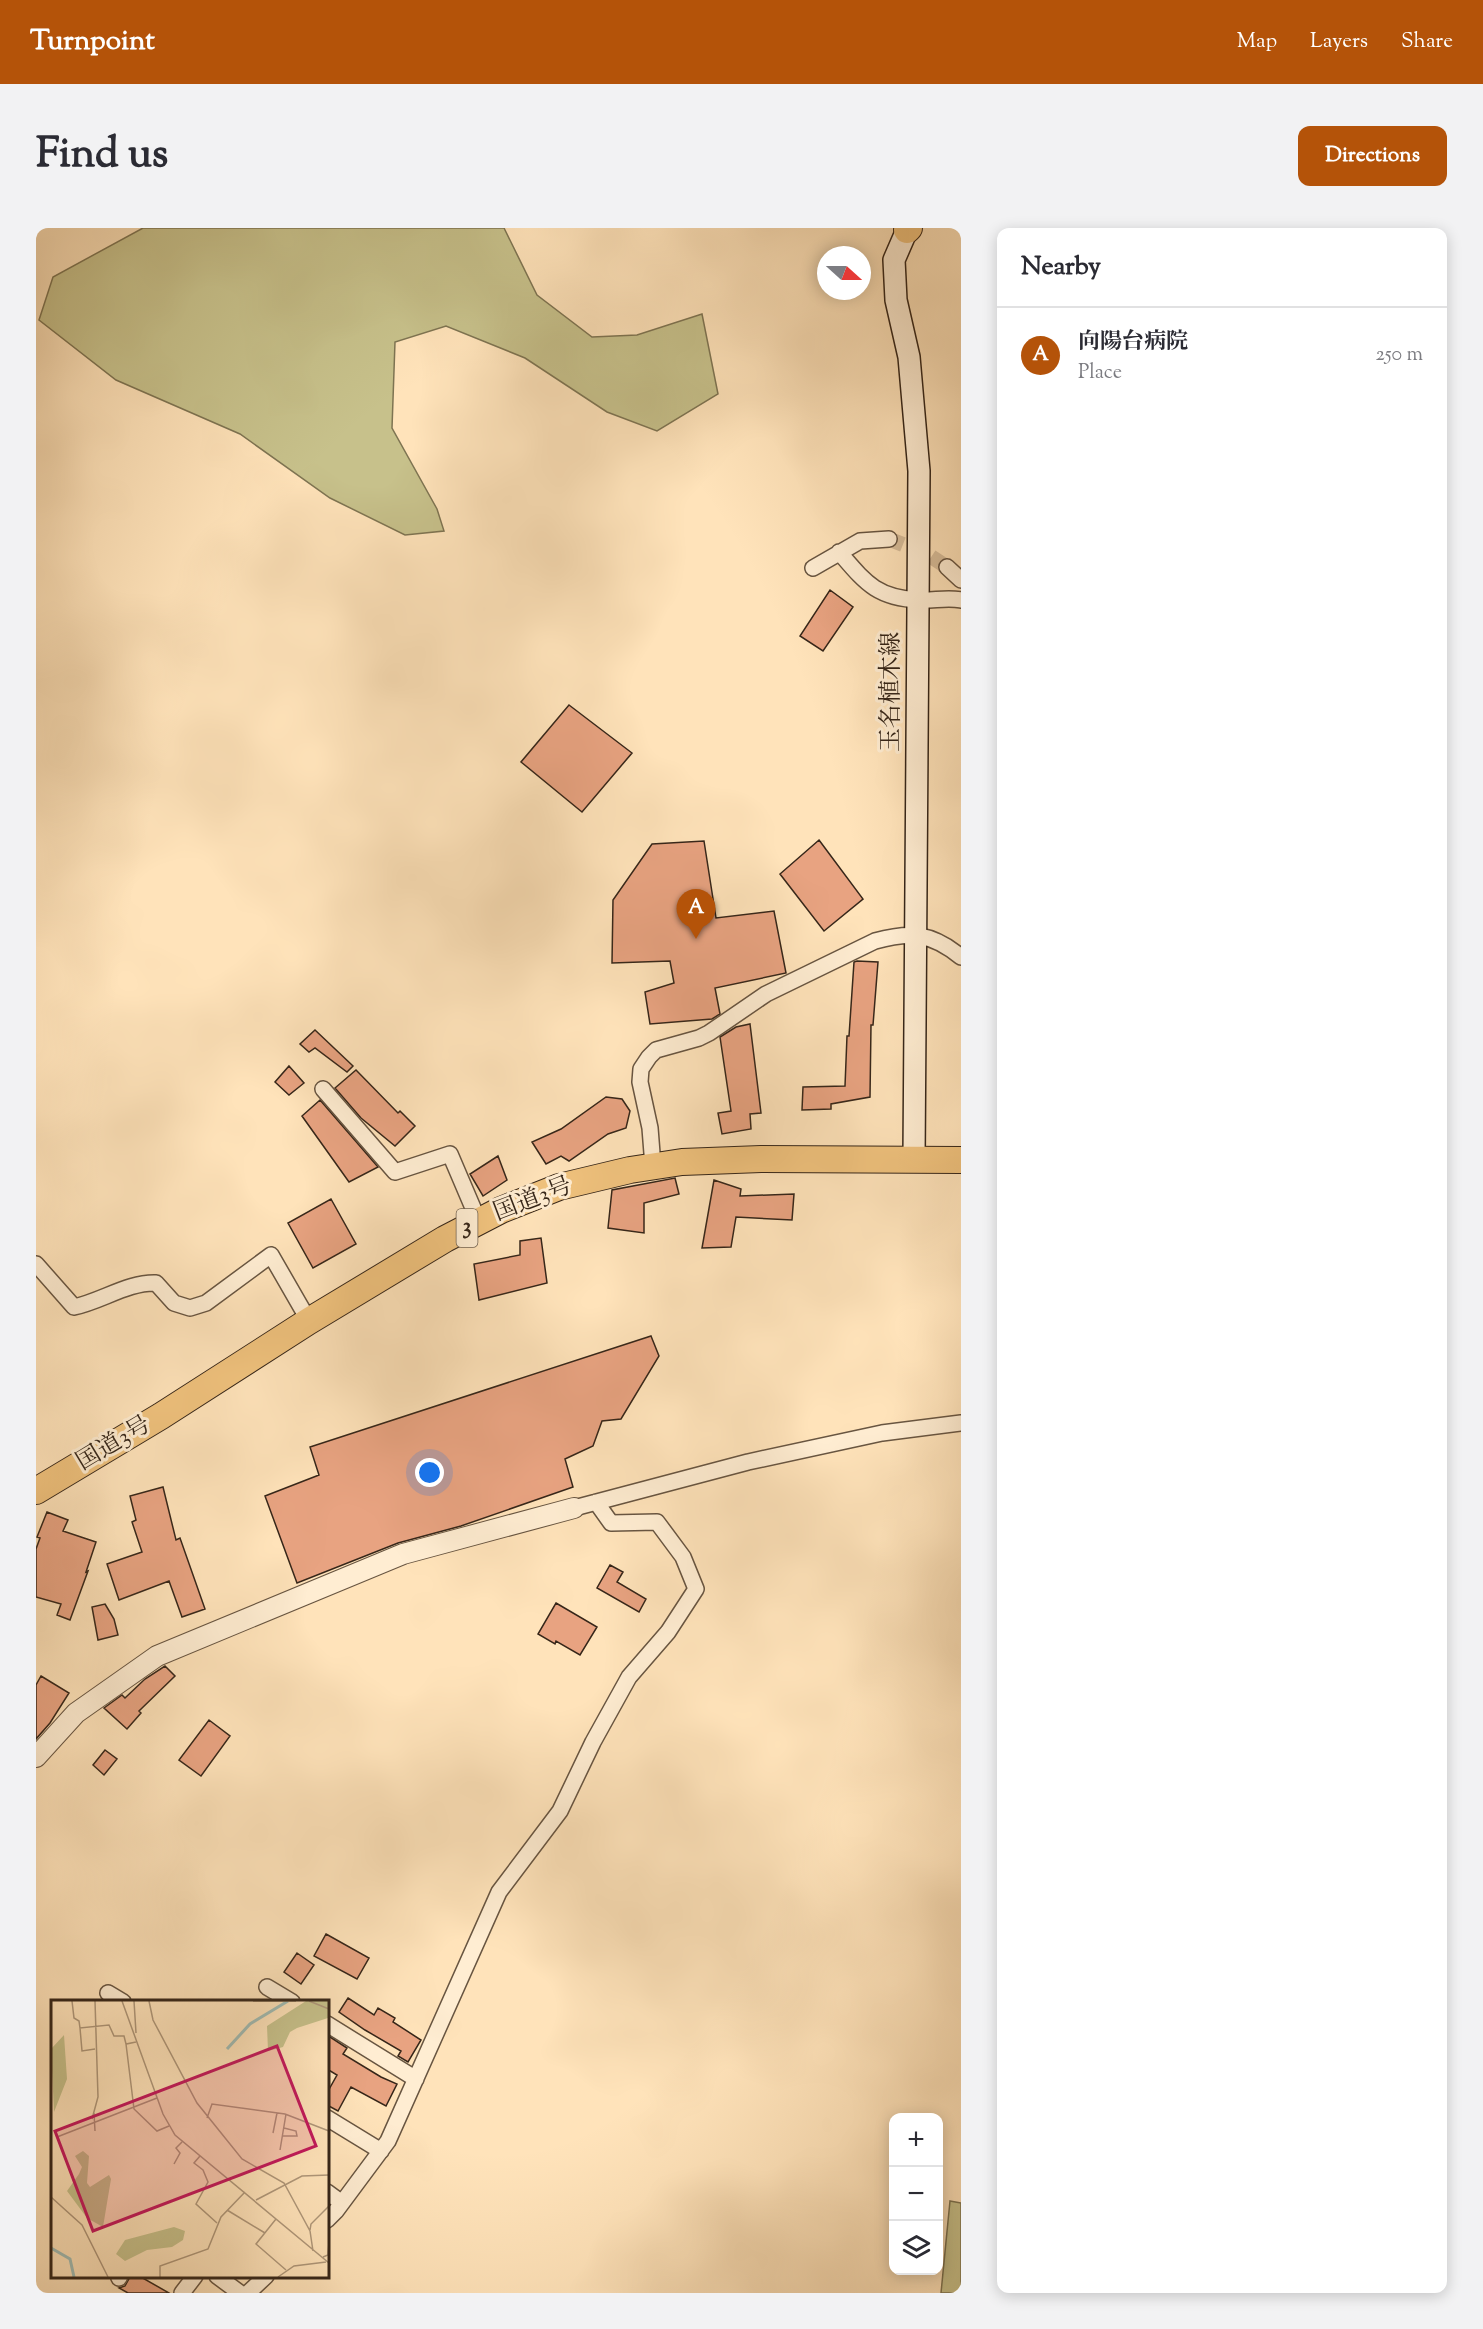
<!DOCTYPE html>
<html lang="en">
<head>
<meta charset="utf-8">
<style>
	body { margin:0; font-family:"Sorts Mill Goudy","Noto Serif JP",serif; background:#f2f2f3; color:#2b2b33 }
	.controls { position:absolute; right:18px; bottom:18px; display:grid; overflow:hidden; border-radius:12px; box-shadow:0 3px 15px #0003 }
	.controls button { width:54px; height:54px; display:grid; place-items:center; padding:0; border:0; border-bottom:2px solid #e1e1e2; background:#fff; color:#2b2b33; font:30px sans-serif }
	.compass { position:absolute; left:781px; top:18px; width:54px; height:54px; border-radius:50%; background:#fff; box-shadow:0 3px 15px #0003; rotate:111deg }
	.you { position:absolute; left:394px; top:1245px; width:21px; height:21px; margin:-15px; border:4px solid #fff; border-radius:50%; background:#1a73e8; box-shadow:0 0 0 9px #1a73e833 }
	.badge { display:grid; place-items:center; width:39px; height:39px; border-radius:50%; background:#b45309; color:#fff; font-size:20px; font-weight:700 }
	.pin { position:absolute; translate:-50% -50px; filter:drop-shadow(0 2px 3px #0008) }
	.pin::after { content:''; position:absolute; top:32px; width:21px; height:18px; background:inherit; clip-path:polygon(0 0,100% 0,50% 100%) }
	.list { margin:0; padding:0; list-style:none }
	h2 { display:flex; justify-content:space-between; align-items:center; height:78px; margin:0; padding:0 24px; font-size:26px }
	h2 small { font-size:20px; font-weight:400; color:#7c7c81 }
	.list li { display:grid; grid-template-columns:39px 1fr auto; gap:18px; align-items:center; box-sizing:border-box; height:96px; padding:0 24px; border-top:2px solid #e1e1e2 }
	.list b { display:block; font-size:22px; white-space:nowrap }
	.list p { margin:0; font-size:20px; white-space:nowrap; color:#7c7c81 }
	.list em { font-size:20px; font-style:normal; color:#7c7c81 }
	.icon { flex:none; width:33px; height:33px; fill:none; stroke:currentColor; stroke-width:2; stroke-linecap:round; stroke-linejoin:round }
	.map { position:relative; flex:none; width:925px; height:2065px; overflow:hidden; border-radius:12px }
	header { display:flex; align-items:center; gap:36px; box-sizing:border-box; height:84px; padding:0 30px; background:#b45309; color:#fff }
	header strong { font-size:28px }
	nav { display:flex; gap:33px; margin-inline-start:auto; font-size:21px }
	.intro { display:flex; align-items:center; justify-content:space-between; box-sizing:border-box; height:144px; padding:0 36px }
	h1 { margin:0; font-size:42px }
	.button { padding:15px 27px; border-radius:12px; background:#b45309; color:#fff; font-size:21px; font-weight:700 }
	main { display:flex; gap:36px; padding:0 36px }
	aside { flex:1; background:#fff; border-radius:12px; box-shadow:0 3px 15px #0003 }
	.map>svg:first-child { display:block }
</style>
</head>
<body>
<header>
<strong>Turnpoint</strong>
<nav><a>Map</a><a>Layers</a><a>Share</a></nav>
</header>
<div class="intro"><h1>Find us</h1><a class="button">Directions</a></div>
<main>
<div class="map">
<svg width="925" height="2065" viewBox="0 0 925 2065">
	<rect width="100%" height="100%" fill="#ffe3ba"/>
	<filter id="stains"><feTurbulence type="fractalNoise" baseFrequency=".00333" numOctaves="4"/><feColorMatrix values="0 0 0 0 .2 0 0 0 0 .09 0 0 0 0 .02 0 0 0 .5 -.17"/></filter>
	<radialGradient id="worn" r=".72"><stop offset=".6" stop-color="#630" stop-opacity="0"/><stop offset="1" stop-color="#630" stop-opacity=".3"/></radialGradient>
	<path fill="#c7c18b" stroke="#7e7452" stroke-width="1.5" d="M 107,0 L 468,0 L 501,67 L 556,109 L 601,107 L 666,86 L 682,166 L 621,203 L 571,184 L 489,130 L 410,98 L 359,114 L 356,200 L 401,281 L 408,303 L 369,307 L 294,270 L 204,206 L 80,152 L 3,92 L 17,49 Z
		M 914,1973 L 925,1975 L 925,2065 L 905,2065 Z"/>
	<path fill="#e8a381" stroke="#362619" stroke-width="1.5" d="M 794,362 L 817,379 L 787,423 L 764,408 Z
		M 533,477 L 596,525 L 546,584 L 485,534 Z
		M 783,612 L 827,671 L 788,703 L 744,646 Z
		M 668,613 L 680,690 L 738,683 L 750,745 L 679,760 L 684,786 L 676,791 L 614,796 L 609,764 L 638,755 L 634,733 L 576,735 L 577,672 L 616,616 Z
		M 821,733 L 842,734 L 837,797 L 835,797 L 834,869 L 795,876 L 795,881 L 766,882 L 767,859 L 809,858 L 811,808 L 813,808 L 818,734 Z
		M 714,796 L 725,885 L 714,886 L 715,901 L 686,906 L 682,885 L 695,883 L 684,809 L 700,799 Z
		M 279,802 L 317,838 L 311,844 L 279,820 L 273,824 L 264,816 Z
		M 253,838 L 268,855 L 253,867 L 239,854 Z
		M 320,842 L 362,885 L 364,883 L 379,898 L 359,918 L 325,890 L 299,860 Z
		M 570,869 L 586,871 L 594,883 L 590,900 L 572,906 L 533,933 L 525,928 L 510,936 L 496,914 L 525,901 Z
		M 284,872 L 342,939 L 313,954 L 266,888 Z
		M 462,928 L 471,952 L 447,968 L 434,946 Z
		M 639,950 L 643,966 L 608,975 L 608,1005 L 572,1000 L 576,962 Z
		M 678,952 L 705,961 L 704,968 L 758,966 L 756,992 L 700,989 L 695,1019 L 666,1020 Z
		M 295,971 L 320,1016 L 277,1040 L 252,995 Z
		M 505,1010 L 511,1055 L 443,1072 L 438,1036 L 484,1027 L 484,1013 Z
		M 615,1108 L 623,1128 L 585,1191 L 566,1193 L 557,1218 L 529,1231 L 537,1259 L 425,1298 L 362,1315 L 261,1355 L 229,1268 L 283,1247 L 274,1219 Z
		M 127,1259 L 140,1312 L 144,1310 L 169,1381 L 146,1389 L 133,1353 L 83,1372 L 71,1336 L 106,1324 L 96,1294 L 100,1292 L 94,1268 Z
		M 11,1284 L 32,1292 L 27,1303 L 60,1314 L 50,1344 L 52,1343 L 34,1392 L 21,1387 L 25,1376 L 0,1369 L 0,1321 L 4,1310 L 1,1309 Z
		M 574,1337 L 587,1344 L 581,1354 L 610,1371 L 603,1384 L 561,1360 Z
		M 520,1375 L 561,1399 L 544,1427 L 520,1413 L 519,1416 L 502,1406 Z
		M 69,1376 L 78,1391 L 82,1407 L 62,1412 L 56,1379 Z
		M 129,1438 L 139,1448 L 103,1483 L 105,1485 L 91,1501 L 68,1480 L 86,1467 L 89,1470 L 109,1451 Z
		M 5,1448 L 33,1465 L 14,1495 L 0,1511 L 0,1457 Z
		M 173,1492 L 194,1508 L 165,1548 L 143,1532 Z
		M 69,1522 L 81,1531 L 68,1547 L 57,1537 Z
		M 290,1706 L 333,1730 L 321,1751 L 278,1728 Z
		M 261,1725 L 278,1737 L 265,1756 L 248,1744 Z
		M 312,1770 L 338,1787 L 342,1780 L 359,1790 L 357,1794 L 385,1812 L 372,1834 L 362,1828 L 365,1823 L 329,1802 L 303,1784 Z
		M 291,1807 L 311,1820 L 307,1826 L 345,1849 L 361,1856 L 350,1878 L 315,1859 L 302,1883 L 291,1877 L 291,1865 L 301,1847 L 291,1841 Z
		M 94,2049 L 105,2049 L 133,2065 L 92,2065 L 83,2060 L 89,2058 Z"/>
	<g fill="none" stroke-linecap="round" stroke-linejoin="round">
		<path stroke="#d7bd9a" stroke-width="15" stroke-dasharray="15 8" stroke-linecap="butt" d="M 853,311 L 891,326 L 911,339"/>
		<defs>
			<path id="minor" d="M 803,324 C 829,354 840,370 883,372 C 897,373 911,369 925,372
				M 911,339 L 925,352
				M 777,340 L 824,313 L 853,311
				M 287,861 L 359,944 L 414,926 L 443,994
				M 617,938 L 614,900 L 604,854 L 605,841 L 613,829 L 620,822 L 663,810 L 673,805 L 730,766 L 839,713 C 875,703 896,705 925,729
				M 0,1036 L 38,1079 C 66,1073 92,1054 120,1055 L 138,1075 L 154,1080 L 170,1075 L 235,1027 L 273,1093
				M 538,1280 L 712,1234 L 846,1205 L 925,1195
				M 231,1759 L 256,1774
				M 72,1765 L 87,1774
				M 291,1796 L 380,1851
				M 291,1890 L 345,1923
				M 291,1964 L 306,1975
				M 291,1992 L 300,1983 L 352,1913 L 463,1664 L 524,1583 L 557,1514 L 593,1449 L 632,1404 L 660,1361 L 647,1329 L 621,1294 L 575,1295 L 560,1274
				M 181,2048 L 204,2065
				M 83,2050 L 84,2048
				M 146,2065 L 159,2048
				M 212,2065 L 230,2048"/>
			<path id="tertiary" d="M 0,1529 L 40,1485 L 121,1428 L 367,1326 L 538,1280"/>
			<path id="secondary" d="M 871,2 L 858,32 L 860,72 L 873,129 L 883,243 L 878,931"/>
			<path id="trunk" d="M 871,2 L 873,0
				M 0,1263 L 125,1188 L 273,1093 L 409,1011 L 465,982 L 523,959 L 594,942 L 646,934 L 725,931 L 925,932"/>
		</defs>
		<use href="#minor" stroke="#685541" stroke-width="18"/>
		<use href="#tertiary" stroke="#685541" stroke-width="22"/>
		<use href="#secondary" stroke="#362619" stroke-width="24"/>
		<use href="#trunk" stroke="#362619" stroke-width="28"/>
		<use href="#minor" stroke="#ffedd2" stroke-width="15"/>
		<use href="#tertiary" stroke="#ffedd2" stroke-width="20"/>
		<use href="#secondary" stroke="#ffedd2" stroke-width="21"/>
		<use href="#trunk" stroke="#f0c27d" stroke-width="26"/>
	</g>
	<g text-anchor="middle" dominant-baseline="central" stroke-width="6" stroke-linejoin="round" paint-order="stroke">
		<rect fill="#ffedd2" stroke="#726250" stroke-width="1.5" x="420.5" y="981" width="21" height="38" rx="4.5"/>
		<g font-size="22" font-weight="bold" fill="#362619">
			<text x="431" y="1000">3</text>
		</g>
		<g font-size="24" fill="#362619" stroke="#ffedd2">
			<text transform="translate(856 464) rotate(-90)">玉名植木線</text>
			<text transform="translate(497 972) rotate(-21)">国道3号</text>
			<text transform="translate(78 1216) rotate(-31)">国道3号</text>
		</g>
	</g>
	<g transform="translate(15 1772)">
		<rect width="278" height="278" fill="#ffe3ba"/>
		<path d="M 255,1 L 277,1 L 277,18 L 246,28 L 239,32 L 232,47 L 217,51 L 216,26 ZM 13,35 L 16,79 L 3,112 L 0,49 ZM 32,151 L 38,156 L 36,183 L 39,187 L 58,175 L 60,179 L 52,227 L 36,218 L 16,191 L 28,174 L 31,167 L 24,156 ZM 123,227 L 134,231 L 132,240 L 121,247 L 96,250 L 74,261 L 65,254 L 74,240 Z" fill="#c7c18b"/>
		<path fill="none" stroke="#a1bdb5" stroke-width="3" d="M 176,49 L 199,24 L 237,1M 0,248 L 19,259 L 23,277"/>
		<path fill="none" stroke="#af977a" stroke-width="1.5" d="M 21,1 L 23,18 L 28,21 L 29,28 L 58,25 L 63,36 L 73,36 L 75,44 L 85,42M 71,1 L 112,114 L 124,135 L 278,263M 83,1 L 85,33M 98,1 L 102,20 L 146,103 L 191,159 L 233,183 L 259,231 L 262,251M 202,1 L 245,1M 258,1 L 278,9M 29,28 L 31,51 L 44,49M 75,44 L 83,109 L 106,131 L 118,126M 43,113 L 44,131M 156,118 L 161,104 L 234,114 L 278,131M 41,119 L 47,97 L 44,1M 222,133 L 226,113M 232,136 L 246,136 L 245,131 L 233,128M 6,137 L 106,98M 229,150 L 235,114M 149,156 L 143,163 L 152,170 L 157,182 L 145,204 L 166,223M 123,164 L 129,153 L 125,148 L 131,142M 0,197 L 31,225 L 57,277M 205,200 L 251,176 L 278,175M 176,210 L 214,233M 225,219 L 205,244 L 235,270M 259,230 L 260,224 L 278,206M 272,257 L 277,255 L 278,242M 109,277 L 109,266 L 157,249 L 170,217 L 194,192M 227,277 L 243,266 L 275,262"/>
		<path fill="#c2185b" fill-opacity="0.15" stroke="#c2185b" stroke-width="3" d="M 226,46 L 265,146 L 42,231 L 4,131 Z"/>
		<rect width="278" height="278" fill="none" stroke="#362619" stroke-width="3"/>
	</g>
	<rect width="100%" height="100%" filter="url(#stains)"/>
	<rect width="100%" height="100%" fill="url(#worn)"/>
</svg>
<div class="controls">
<button>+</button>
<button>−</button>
<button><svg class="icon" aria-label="layers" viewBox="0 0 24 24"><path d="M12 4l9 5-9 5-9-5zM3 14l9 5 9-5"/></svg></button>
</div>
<svg class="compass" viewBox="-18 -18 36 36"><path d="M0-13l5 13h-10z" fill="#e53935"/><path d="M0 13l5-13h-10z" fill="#7c7c81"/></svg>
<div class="you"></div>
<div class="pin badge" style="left:660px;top:711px">A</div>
</div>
<aside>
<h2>Nearby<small></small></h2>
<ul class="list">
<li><span class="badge">A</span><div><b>向陽台病院</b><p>Place</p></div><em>250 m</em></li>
</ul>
</aside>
</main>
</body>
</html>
